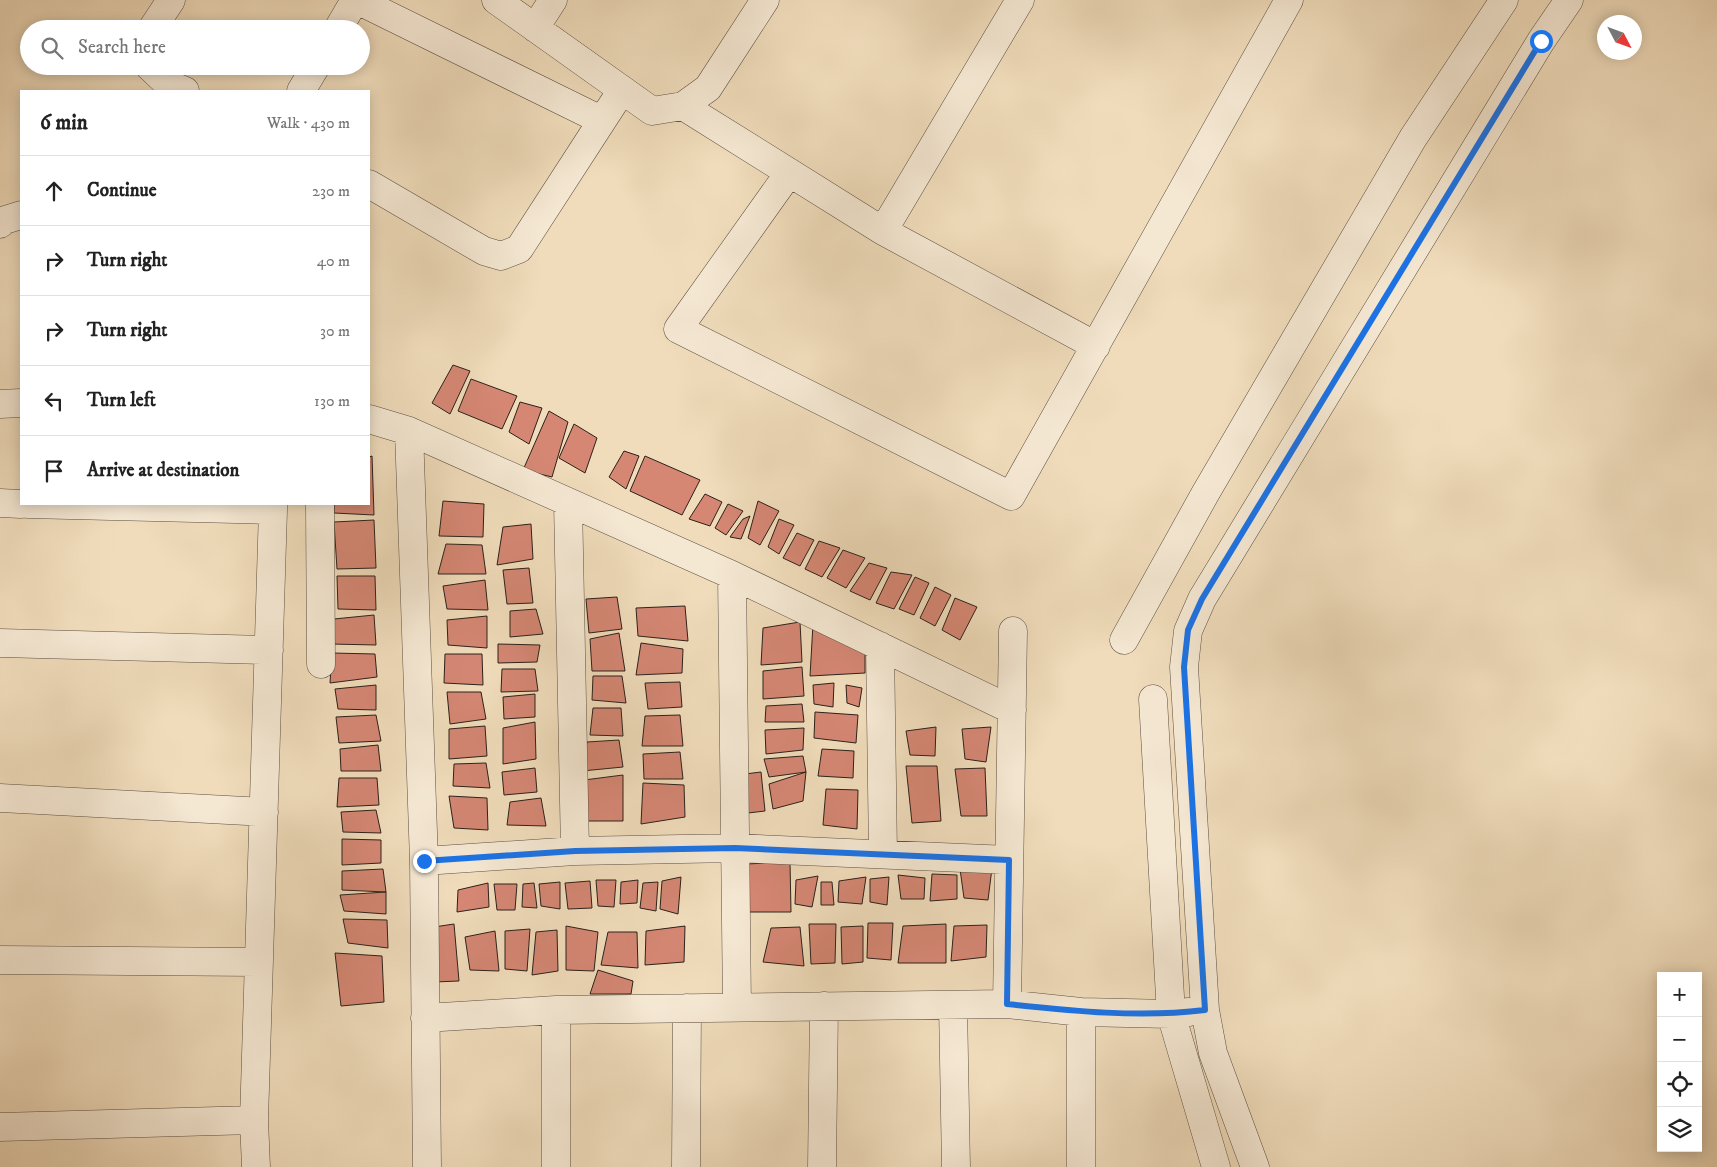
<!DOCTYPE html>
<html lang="en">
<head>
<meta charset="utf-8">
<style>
	body { margin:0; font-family:"IM FELL DW Pica",serif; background:#f2f2f2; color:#222 }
	.controls { position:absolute; right:15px; bottom:15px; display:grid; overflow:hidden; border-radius:0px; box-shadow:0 2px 12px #0003 }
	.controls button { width:45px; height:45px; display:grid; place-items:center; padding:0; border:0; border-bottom:1px solid #e0e0e0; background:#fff; color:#222; font:25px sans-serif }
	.compass { position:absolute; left:1597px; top:15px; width:45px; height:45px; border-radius:50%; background:#fff; box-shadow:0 2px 12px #0003; rotate:131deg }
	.stop { position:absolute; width:15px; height:15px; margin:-11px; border:4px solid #1a73e8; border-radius:50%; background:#fff }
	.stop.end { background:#1a73e8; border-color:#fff; box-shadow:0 1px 5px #0008 }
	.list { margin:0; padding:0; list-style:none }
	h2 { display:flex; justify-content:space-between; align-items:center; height:65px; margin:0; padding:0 20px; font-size:21px }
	h2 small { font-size:16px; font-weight:400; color:#767676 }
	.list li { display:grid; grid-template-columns:32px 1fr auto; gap:15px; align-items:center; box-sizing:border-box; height:70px; padding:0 20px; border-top:1px solid #e0e0e0 }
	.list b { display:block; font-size:19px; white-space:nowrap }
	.list em { font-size:16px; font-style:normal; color:#767676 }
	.icon { flex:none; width:28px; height:28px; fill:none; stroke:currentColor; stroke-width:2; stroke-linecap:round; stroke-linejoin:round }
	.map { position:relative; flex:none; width:1717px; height:1167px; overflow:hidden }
	.search { position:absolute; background:#fff; box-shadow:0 2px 12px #0003; left:20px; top:20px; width:350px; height:55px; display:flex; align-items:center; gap:12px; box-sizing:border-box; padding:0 18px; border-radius:28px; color:#767676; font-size:19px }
	.panel { position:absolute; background:#fff; box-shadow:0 2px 12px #0003; left:20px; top:90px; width:350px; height:415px; border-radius:0px }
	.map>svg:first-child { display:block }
</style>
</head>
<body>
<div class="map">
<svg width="1717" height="1167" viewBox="0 0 1717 1167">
	<rect width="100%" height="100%" fill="#f0dcbb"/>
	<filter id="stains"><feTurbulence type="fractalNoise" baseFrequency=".004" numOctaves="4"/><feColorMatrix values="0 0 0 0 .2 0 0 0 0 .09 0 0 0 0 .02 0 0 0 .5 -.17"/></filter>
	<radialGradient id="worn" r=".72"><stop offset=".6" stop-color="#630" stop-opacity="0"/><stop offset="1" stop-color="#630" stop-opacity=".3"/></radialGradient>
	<path fill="#d58774" stroke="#2c201a" d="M 453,365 L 470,371 L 450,414 L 432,403 Z
		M 471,379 L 517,396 L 502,429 L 458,411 Z
		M 520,402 L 542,408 L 529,444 L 509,432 Z
		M 549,411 L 568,422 L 552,477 L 523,470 Z
		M 574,424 L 597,438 L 585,473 L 559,458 Z
		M 624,451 L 639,456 L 626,489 L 609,477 Z
		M 372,456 L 374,515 L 334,513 L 334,504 L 369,504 L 369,457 Z
		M 645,456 L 700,480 L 682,515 L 630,491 Z
		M 705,494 L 722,502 L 710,526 L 689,519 Z
		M 443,501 L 484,504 L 483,537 L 439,536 Z
		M 758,501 L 779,511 L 760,545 L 748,538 Z
		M 728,504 L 743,511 L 726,535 L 715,528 Z
		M 750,516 L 741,539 L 730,537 L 743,519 Z
		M 779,519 L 794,525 L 779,554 L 768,547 Z
		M 374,520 L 376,568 L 337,569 L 334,522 Z
		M 531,524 L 533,559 L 497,565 L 503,527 Z
		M 797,533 L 814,540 L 800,566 L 783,558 Z
		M 819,541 L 840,548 L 822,577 L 805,569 Z
		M 446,544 L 482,545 L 486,574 L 438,574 Z
		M 843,550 L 865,558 L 846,588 L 827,578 Z
		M 869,563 L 887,568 L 870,600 L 850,591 Z
		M 529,568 L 533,603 L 507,604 L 503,570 Z
		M 891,572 L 912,575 L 894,609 L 876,603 Z
		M 337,576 L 375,576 L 376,610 L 338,609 Z
		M 915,577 L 929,583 L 914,615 L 899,609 Z
		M 485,580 L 488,610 L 447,609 L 443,586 Z
		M 935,587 L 951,595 L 935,626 L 920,618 Z
		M 617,597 L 622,629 L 589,633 L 586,599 Z
		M 955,598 L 977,607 L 960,640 L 942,630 Z
		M 685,606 L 688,641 L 638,636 L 636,608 Z
		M 536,609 L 543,634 L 510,637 L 510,611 Z
		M 374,615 L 376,645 L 331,644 L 334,619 Z
		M 487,616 L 487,648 L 448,645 L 447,620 Z
		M 800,622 L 802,662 L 761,665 L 763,628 Z
		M 813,624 L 865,650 L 865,673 L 810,676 Z
		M 619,633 L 625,671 L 592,671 L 590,639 Z
		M 641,643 L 683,649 L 682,673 L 636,675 Z
		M 498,644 L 540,645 L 537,662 L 498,663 Z
		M 332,653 L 375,654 L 377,677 L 330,683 Z
		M 445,654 L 482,654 L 483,685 L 444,683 Z
		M 802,667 L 804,696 L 763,699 L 763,671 Z
		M 502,669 L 535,669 L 538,691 L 501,692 Z
		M 593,676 L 622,676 L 626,703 L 592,700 Z
		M 680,682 L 682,707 L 648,709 L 645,683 Z
		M 834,683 L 833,707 L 814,704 L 813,685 Z
		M 376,685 L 376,710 L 338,709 L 335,689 Z
		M 846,685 L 862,688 L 859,707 L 847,703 Z
		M 447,692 L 481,692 L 486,719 L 450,724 Z
		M 535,694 L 535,717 L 504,719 L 503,697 Z
		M 802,704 L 804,722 L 765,722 L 766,706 Z
		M 593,708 L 621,708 L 623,736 L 590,735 Z
		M 815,712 L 858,715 L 856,743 L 814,738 Z
		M 376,715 L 381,741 L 339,743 L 336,717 Z
		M 680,715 L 683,746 L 642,746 L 645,716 Z
		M 535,722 L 536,759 L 503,764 L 503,728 Z
		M 485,726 L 487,756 L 449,759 L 449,729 Z
		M 936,727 L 935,756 L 910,755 L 906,731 Z
		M 991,727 L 986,762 L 965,759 L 962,729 Z
		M 804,728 L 803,750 L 766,754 L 765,730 Z
		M 619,740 L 623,767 L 582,771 L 587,742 Z
		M 378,745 L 381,771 L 341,771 L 340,749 Z
		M 822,749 L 854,751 L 853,778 L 818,776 Z
		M 680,752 L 683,779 L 644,779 L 643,754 Z
		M 803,756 L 806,772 L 769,777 L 764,759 Z
		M 486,763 L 490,788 L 453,786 L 454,764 Z
		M 906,766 L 937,766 L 941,821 L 912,823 Z
		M 535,768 L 537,792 L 504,795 L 502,772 Z
		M 985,768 L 987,816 L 961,816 L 955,769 Z
		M 761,772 L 765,811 L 748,813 L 745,774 Z
		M 806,772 L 803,801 L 773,809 L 769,784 Z
		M 623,775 L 623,821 L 585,821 L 584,780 Z
		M 339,778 L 377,778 L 379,805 L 337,807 Z
		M 643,783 L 684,785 L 685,817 L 641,824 Z
		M 826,789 L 858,790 L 857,829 L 823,825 Z
		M 449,796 L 487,798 L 488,830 L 454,828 Z
		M 541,798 L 546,826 L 507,825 L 510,802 Z
		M 376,810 L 381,833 L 343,832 L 341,812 Z
		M 342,839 L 381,840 L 381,863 L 342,865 Z
		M 790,862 L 791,912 L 747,912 L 746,864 Z
		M 992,868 L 988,900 L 964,898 L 960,869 Z
		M 383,869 L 386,892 L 342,890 L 342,871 Z
		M 932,874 L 957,875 L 957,899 L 930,901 Z
		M 898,875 L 925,878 L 924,899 L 901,899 Z
		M 818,876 L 812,907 L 795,904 L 796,880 Z
		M 681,877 L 678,914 L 660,909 L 662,881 Z
		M 866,877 L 862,904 L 838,902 L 839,881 Z
		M 889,877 L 887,905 L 870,902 L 870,879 Z
		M 596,880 L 616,880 L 614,907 L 598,906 Z
		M 638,880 L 637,903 L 620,904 L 621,882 Z
		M 590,881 L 592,908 L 568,909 L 565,883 Z
		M 560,882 L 560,909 L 541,906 L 539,884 Z
		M 658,882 L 656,911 L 640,908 L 643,883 Z
		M 821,882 L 832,882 L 834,905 L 821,905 Z
		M 488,883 L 489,907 L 457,912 L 458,890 Z
		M 534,883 L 537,908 L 522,907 L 523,884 Z
		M 494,884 L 517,884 L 515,910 L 497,910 Z
		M 386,892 L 386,914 L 344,911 L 340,895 Z
		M 343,919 L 387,920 L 388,948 L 348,943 Z
		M 868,923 L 893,923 L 891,960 L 867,958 Z
		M 454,924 L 459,981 L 434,982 L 434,927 Z
		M 809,924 L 836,924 L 835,963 L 811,964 Z
		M 946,924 L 946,963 L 898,963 L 903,926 Z
		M 987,925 L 986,957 L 951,961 L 954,926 Z
		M 566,926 L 598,932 L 594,971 L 566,970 Z
		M 685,926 L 684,962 L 645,965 L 646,931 Z
		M 863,926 L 863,962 L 842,964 L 841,927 Z
		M 800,927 L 804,966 L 763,962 L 771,928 Z
		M 530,929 L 527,971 L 505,969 L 505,931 Z
		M 557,930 L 558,971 L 532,975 L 536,932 Z
		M 495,931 L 499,971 L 470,970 L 465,937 Z
		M 608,932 L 637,932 L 638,968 L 601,965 Z
		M 335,953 L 382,956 L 384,1002 L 341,1006 Z
		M 598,970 L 633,981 L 631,994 L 590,994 Z"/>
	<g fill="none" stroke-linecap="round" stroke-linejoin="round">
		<defs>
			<path id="minor" d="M 357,0 L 601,120
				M 496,0 L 652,111 L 683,106 L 708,88 L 765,0
				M 535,28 L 553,0
				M 152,29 L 171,0
				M 338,29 L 355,0
				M 149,66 L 168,84 L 185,91
				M 301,91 L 316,66
				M 683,106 L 883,231 L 1020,0
				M 789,173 L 678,329 L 1011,496 L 1289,0
				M 369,184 L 484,251 L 501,256 L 519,249 L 622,90
				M 0,224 L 5,220 L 21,215
				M 883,231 L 1096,346
				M 0,404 L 21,403
				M 369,419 L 409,431 L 732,575 L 737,1007
				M 409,431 L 424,861 L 427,1167
				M 568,502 L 575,851
				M 0,503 L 21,504
				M 28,504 L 273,510 L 273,504
				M 320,504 L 321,664
				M 732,575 L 1012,710
				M 1124,640 L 1205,494 L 1413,138 L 1504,0
				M 0,643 L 269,650
				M 880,646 L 883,854
				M 0,798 L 264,812
				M 424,861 L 575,851 L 735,848 L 1009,860
				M 0,960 L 259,962
				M 1007,1004 L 1081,1012 L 1171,1014 L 1153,699
				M 953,1005 L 956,1167
				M 1189,1012 L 1171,1014 L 1216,1167
				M 425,1018 L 556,1010 L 1007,1004 L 1013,631
				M 0,1127 L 254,1120
				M 256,1167 L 254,1120 L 273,510
				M 556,1167 L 556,1010
				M 686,1167 L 687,1008
				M 822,1167 L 824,1006
				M 1081,1167 L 1081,1012
				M 1255,1167 L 1213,1053 L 1205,1010 L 1184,667 L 1188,631 L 1202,599 L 1541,41 L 1569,0"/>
		</defs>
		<use href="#minor" stroke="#5d4f42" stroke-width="29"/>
		<use href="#minor" stroke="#f5e8d3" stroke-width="28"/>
	</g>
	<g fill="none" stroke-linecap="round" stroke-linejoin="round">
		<path stroke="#1a73e8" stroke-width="6" d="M 424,861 L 575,851 L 735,848 L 1009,860 L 1007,1004 C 1073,1011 1139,1018 1205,1010 L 1184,667 L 1188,630 L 1202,599 L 1541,41"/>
	</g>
	<rect width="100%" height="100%" filter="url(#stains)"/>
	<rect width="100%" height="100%" fill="url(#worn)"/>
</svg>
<div class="controls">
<button>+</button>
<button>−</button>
<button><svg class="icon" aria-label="locate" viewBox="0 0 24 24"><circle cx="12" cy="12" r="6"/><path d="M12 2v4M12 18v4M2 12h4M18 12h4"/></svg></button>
<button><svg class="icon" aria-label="layers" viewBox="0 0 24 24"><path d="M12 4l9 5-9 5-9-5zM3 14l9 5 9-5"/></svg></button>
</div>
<svg class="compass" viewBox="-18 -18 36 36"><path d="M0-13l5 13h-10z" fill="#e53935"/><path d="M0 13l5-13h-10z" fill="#767676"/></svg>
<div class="stop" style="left:1541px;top:41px"></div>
<div class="stop end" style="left:424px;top:861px"></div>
<div class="search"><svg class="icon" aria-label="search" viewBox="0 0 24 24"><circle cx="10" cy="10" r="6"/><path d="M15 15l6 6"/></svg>Search here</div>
<section class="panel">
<h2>6 min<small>Walk · 430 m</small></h2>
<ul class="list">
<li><svg class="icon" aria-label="ahead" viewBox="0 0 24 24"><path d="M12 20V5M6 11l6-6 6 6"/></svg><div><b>Continue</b></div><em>230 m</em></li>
<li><svg class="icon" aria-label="right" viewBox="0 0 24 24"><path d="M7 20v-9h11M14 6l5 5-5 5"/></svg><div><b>Turn right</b></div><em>40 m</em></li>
<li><svg class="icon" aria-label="right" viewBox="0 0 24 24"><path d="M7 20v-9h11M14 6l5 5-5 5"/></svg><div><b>Turn right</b></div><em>30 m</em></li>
<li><svg class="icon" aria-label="left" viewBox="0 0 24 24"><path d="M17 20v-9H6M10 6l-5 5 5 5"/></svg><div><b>Turn left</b></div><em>130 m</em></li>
<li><svg class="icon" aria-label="arrive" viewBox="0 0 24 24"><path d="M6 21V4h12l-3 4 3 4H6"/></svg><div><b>Arrive at destination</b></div></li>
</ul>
</section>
</div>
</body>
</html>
